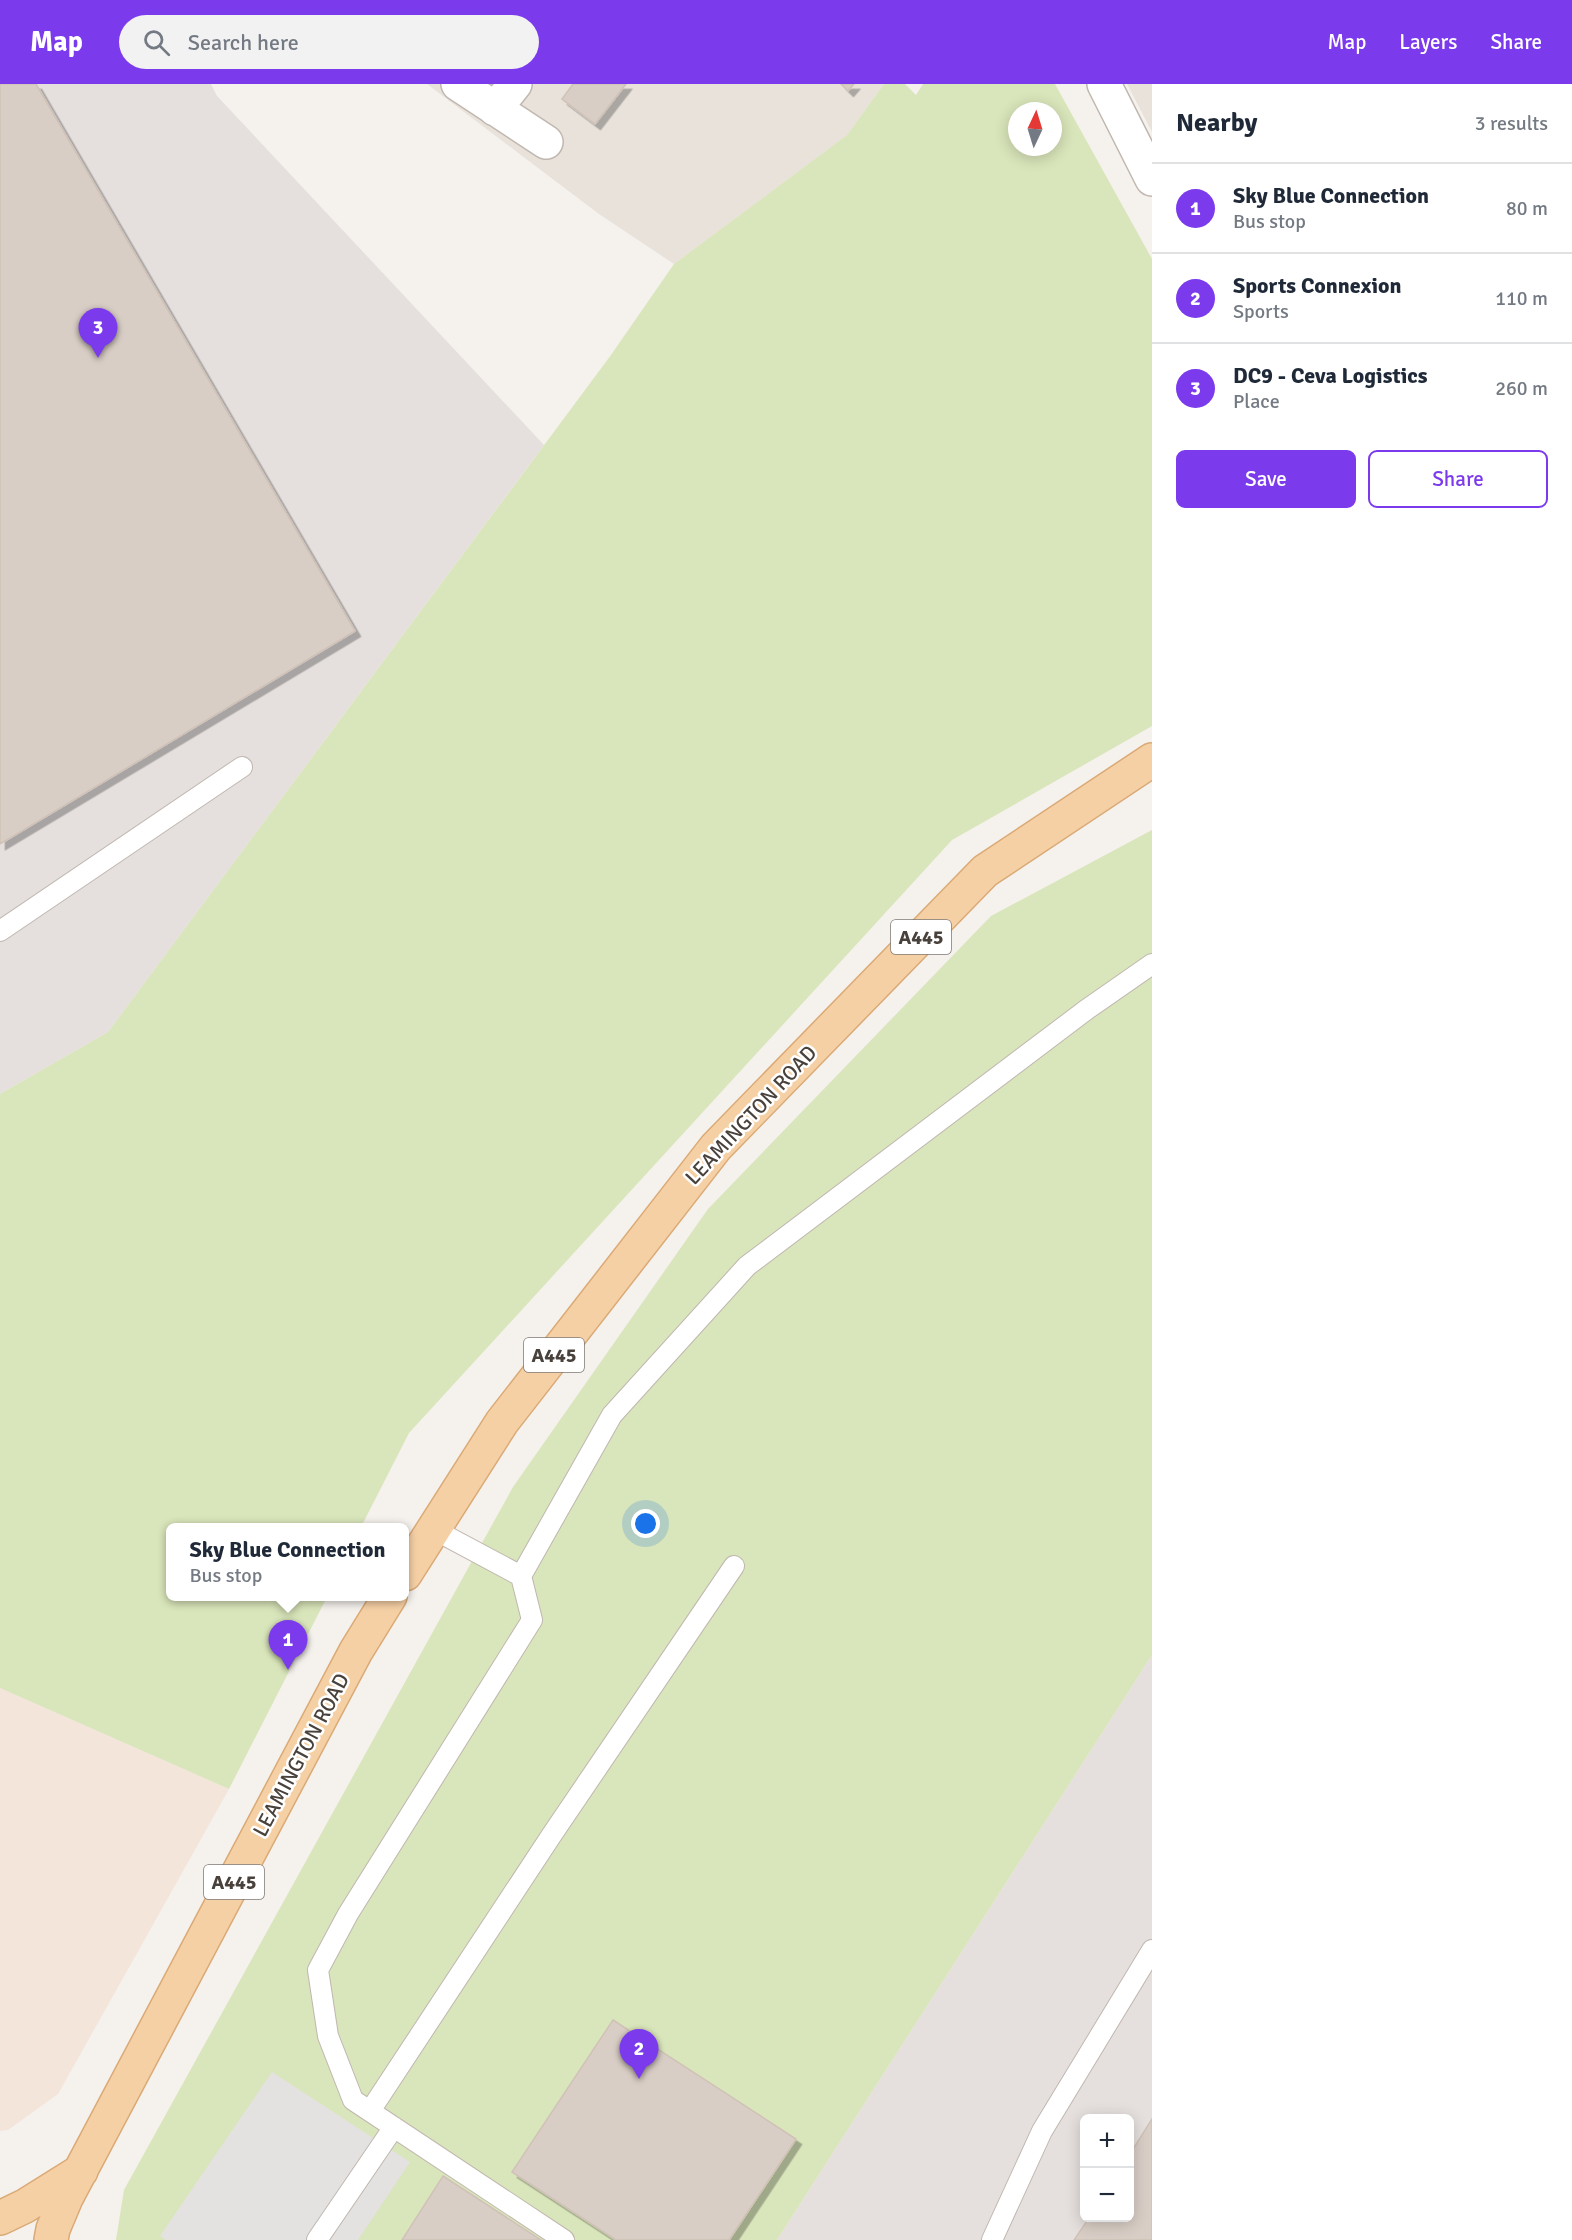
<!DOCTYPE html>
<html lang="en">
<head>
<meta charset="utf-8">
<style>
	body { margin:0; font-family:Signika,sans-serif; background:#f2f2f3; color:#1f2937 }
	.controls { position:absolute; right:18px; bottom:18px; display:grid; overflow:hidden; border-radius:9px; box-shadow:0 3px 15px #0003 }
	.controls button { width:54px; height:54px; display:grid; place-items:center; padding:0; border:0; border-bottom:2px solid #e0e1e3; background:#fff; color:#1f2937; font:30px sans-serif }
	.compass { position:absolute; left:1008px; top:18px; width:54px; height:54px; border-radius:50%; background:#fff; box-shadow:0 3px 15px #0003; rotate:4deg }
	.you { position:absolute; left:646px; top:1440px; width:21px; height:21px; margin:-15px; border:4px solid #fff; border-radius:50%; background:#1a73e8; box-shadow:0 0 0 9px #1a73e833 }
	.badge { display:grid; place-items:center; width:39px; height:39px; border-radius:50%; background:#7c3aed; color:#fff; font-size:20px; font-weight:700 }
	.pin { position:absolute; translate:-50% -50px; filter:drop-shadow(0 2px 3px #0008) }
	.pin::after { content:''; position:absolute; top:32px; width:21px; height:18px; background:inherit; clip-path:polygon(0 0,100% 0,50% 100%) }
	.popup { position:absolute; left:166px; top:1439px; width:243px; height:78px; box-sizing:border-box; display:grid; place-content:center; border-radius:9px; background:#fff; filter:drop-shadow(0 2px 4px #0005); font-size:20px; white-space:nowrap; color:#747a83 }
	.popup b { font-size:22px; color:#1f2937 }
	.popup::after { content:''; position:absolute; left:50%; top:100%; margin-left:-12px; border:12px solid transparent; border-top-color:#fff }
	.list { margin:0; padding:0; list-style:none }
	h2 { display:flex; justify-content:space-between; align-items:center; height:78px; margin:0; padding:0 24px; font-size:26px }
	h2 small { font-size:20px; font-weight:400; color:#747a83 }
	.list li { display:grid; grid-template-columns:39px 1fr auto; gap:18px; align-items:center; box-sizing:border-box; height:90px; padding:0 24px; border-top:2px solid #e0e1e3 }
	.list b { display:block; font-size:22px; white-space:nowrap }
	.list p { margin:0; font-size:20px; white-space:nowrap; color:#747a83 }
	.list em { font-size:20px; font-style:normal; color:#747a83 }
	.actions { display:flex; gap:12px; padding:18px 24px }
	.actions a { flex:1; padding:14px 0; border:2px solid #7c3aed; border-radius:9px; text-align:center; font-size:21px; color:#7c3aed }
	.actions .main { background:#7c3aed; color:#fff }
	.icon { flex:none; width:33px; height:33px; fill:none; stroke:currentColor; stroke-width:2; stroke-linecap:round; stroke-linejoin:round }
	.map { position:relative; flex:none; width:1152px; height:2156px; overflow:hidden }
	header { display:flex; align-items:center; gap:36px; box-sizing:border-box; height:84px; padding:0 30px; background:#7c3aed; color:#fff }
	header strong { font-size:28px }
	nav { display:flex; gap:33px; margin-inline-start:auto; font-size:21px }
	.search { width:420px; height:54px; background:#f2f2f3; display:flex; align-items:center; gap:15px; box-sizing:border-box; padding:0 21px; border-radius:33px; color:#747a83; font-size:22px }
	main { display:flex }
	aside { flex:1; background:#fff }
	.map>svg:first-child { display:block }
</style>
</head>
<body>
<header>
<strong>Map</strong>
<div class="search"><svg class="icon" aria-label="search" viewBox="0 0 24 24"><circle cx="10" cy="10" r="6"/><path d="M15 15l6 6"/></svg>Search here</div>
<nav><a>Map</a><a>Layers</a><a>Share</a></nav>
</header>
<main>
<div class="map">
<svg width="1152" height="2156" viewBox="0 0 1152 2156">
	<defs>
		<filter id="shadow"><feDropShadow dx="5.5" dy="5.5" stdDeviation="0" flood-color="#0004"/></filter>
	</defs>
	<rect width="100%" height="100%" fill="#f5f1ed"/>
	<path fill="#e8e2db" d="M 427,0 L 884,0 L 847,51 L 674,180 L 599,130 Z
		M 1127,0 L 1152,0 L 1152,48 Z"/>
	<path fill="#f4e5db" d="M 0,1604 L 229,1705 L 58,2010 L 8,2046 L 0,2047 Z"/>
	<path fill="#e5e0de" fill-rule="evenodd" d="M 0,0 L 211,0 L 217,12 L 544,361 L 108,948 L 0,1010 Z
		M 1152,1571 L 1152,2156 L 777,2156 ZM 1084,2034 L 1130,2034 L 1130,2134 L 1084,2134 Z"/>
	<path fill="#d9e5ba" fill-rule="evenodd" d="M 884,0 L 905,0 L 916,11 L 923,0 L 1055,0 L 1152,175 L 1152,642 L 952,756 L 409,1349 L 361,1443 L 171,1444 L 171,1512 L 327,1513 L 229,1705 L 0,1604 L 0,1010 L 108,948 L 611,271 L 674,180 L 847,51 ZM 1017,27 L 1053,27 L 1053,63 L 1017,63 Z
		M 1152,746 L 1152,1571 L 777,2156 L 116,2156 L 124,2106 L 513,1403 L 708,1125 L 991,832 Z"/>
	<path fill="#e4e2e0" d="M 272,1988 L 410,2078 L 358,2156 L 166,2156 L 160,2152 Z"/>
	<path fill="#d9cec6" stroke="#d0c2b7" stroke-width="1.5" filter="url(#shadow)" d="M 0,0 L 36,0 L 355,547 L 0,760 Z
		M 573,0 L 626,0 L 595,40 L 562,15 Z
		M 841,0 L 854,0 L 848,7 Z
		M 613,1936 L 796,2055 L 729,2156 L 616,2156 L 512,2088 Z
		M 1152,2035 L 1152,2156 L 1074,2156 L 1089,2134 L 1130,2134 L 1130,2070 Z
		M 443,2092 L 541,2156 L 402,2156 Z"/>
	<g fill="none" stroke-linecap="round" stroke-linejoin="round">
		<defs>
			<path id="service" d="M 0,847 L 242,683
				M 433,1445 L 521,1492 L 532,1536 L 348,1830 L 318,1886 L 328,1952 L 353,2016 L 564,2156
				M 521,1492 L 612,1331 L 747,1182 L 1086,926 L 1152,880
				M 370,2027 L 551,1752 L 734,1482
				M 317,2156 L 394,2043
				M 992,2156 L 1042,2047 L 1152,1866"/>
			<path id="minor" d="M 458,0 L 546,58
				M 1104,0 L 1152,95
				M 495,25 L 515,0"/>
			<path id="primary" d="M 405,1490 L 502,1338 L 716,1063 L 985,787 L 1152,676
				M 0,2134 L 25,2122 L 81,2087
				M 51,2156 L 53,2145 L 66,2114 L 356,1567 L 390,1512"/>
		</defs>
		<use href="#service" stroke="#c0b7b0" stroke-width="22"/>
		<use href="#minor" stroke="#c0b7b0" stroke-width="36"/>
		<use href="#primary" stroke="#daaa76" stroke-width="36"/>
		<use href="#service" stroke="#fff" stroke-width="20"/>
		<use href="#minor" stroke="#fff" stroke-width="33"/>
		<use href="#primary" stroke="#f6d0a5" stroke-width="33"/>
	</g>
	<g text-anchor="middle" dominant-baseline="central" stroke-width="5" stroke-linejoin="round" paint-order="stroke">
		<g fill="#fff" stroke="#807a76" stroke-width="1.5">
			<rect x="891" y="836" width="60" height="34" rx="4.5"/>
			<rect x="524" y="1254" width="60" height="34" rx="4.5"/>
			<rect x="204" y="1781" width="60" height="34" rx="4.5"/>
		</g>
		<g font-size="20" font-weight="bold" fill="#49413b">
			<text x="921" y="853">A445</text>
			<text x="554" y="1271">A445</text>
			<text x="234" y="1798">A445</text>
		</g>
		<g font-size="21" fill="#49413b" stroke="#fff">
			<text transform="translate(751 1031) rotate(-47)">LEAMINGTON ROAD</text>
			<text transform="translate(301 1671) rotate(-62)">LEAMINGTON ROAD</text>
		</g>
	</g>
</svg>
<div class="controls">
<button>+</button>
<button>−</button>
</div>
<svg class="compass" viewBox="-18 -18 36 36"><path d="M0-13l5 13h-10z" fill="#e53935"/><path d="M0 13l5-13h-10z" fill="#747a83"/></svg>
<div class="you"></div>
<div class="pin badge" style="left:288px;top:1586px">1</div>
<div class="popup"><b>Sky Blue Connection</b>Bus stop</div>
<div class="pin badge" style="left:639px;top:1995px">2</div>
<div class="pin badge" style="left:98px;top:274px">3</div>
</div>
<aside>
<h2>Nearby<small>3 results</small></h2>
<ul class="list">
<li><span class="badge">1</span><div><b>Sky Blue Connection</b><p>Bus stop</p></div><em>80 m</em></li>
<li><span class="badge">2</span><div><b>Sports Connexion</b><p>Sports</p></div><em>110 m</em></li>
<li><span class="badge">3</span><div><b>DC9 - Ceva Logistics</b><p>Place</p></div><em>260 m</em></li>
</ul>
<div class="actions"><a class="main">Save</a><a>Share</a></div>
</aside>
</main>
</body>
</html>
